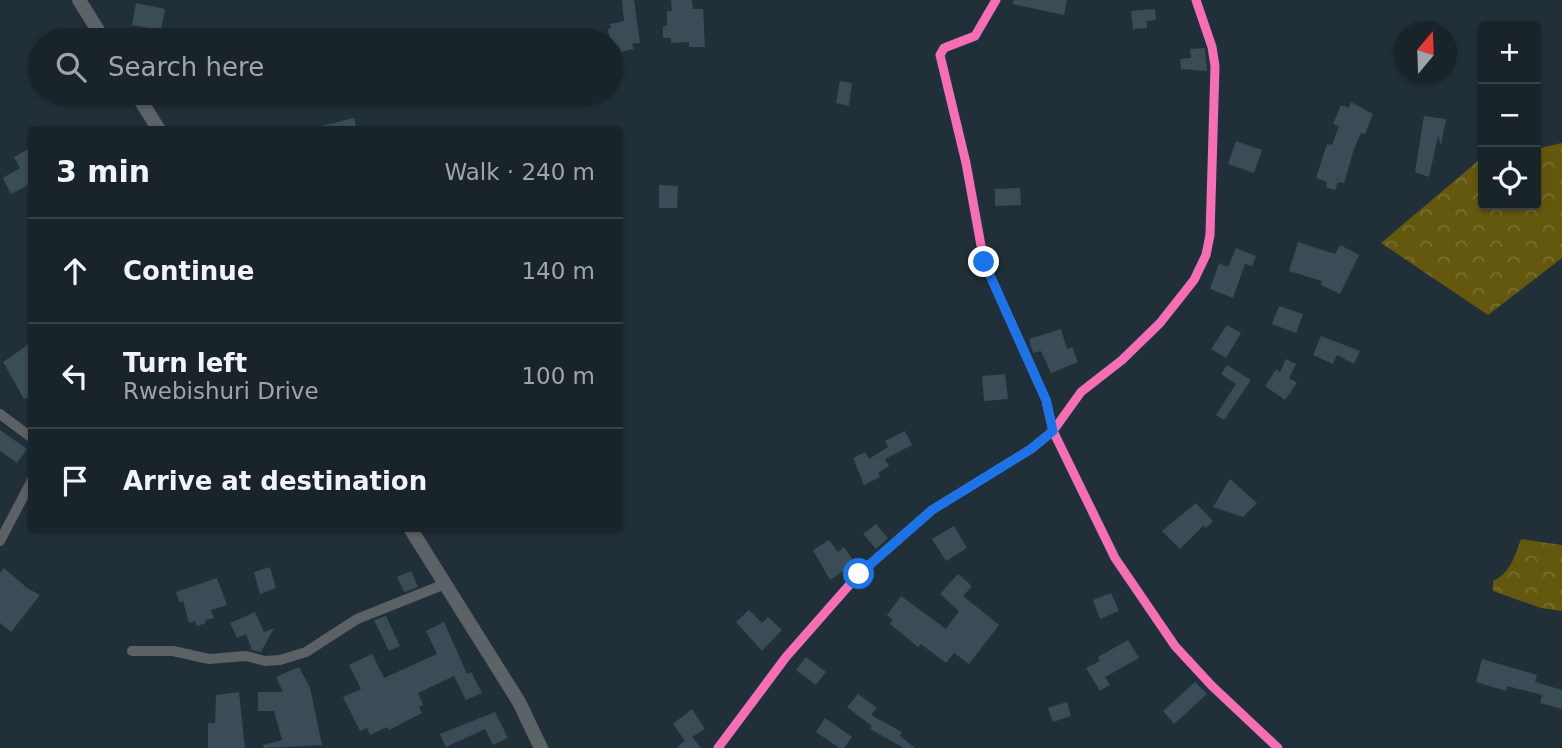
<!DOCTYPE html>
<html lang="en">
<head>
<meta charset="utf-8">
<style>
	body { margin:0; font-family:"DejaVu Sans",sans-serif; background:#222c32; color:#f1f3f6 }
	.controls { position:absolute; right:21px; top:21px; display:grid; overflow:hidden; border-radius:7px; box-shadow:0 2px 5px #0004 }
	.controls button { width:63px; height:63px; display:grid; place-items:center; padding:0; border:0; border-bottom:2px solid #374147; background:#19242a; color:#f1f3f6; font:35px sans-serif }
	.compass { position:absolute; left:1394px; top:21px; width:63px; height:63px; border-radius:50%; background:#19242a; box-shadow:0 2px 5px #0004; rotate:19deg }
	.stop { position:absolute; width:21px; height:21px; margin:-16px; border:5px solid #1a73e8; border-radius:50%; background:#fff }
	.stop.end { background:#1a73e8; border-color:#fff; box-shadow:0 2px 7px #0008 }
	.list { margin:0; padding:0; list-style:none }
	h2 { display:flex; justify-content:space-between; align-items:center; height:91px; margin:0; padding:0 28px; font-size:30px }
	h2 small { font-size:23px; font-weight:400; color:#9fa4a8 }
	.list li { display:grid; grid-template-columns:46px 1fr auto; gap:21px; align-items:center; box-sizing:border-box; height:105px; padding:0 28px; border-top:2px solid #374147 }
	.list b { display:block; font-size:26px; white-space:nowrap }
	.list p { margin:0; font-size:23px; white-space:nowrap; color:#9fa4a8 }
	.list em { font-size:23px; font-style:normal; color:#9fa4a8 }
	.icon { flex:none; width:38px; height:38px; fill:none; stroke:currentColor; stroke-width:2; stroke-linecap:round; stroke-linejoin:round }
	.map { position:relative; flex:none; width:1562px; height:748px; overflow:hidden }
	.search { position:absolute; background:#19242a; box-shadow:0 2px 5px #0004; left:28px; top:28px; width:595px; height:77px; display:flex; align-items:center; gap:18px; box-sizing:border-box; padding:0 24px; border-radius:38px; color:#9fa4a8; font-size:26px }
	.panel { position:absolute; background:#19242a; box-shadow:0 2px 5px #0004; left:28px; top:126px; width:595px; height:406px; border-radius:7px }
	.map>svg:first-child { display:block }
</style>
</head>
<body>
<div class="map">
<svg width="1562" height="748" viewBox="0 0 1562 748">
	<defs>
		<pattern id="forest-crowns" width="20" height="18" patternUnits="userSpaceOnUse" patternTransform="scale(1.75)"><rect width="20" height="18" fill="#64570e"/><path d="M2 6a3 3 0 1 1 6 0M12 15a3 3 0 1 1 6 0" fill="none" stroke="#7a6f32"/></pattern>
	</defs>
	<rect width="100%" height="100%" fill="#213038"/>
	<path fill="url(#forest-crowns)" d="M 1562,143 L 1562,258 L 1488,315 L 1381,243 L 1478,161 L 1483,160 L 1483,205 L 1536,205 L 1536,149 Z
		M 1521,539 L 1562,545 L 1562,611 L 1541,608 L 1493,591 L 1493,581 C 1511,572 1514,558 1521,539 Z"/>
	<path fill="#3a4c56" d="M 622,0 L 634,0 L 640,43 L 632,44 L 634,49 L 621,52 L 619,46 L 615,47 L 610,40 L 608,29 L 611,28 L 610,24 L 624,21 Z
		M 671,0 L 692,0 L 693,9 L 703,9 L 705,47 L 689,47 L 689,42 L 671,43 L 671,38 L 663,38 L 663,26 L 667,26 L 667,11 L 672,11 Z
		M 1014,0 L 1067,0 L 1064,15 L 1013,4 Z
		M 136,3 L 165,9 L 161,30 L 132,25 Z
		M 1155,9 L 1156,20 L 1147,21 L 1147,28 L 1133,29 L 1131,11 Z
		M 1205,48 L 1207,71 L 1181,69 L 1180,59 L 1191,58 L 1190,49 Z
		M 840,81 L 852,83 L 849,106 L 836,103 Z
		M 1351,102 L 1373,114 L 1365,134 L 1361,133 L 1354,149 L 1344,183 L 1338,182 L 1335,190 L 1326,187 L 1327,182 L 1316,178 L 1327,144 L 1332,145 L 1339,126 L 1333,124 L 1341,105 L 1349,108 Z
		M 1424,116 L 1446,119 L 1441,145 L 1438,136 L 1429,177 L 1415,172 Z
		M 354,118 L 357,130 L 322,130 L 322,126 Z
		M 1236,141 L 1262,150 L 1254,173 L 1228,164 Z
		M 32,147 L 32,183 L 11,194 L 3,178 L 20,168 L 14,157 Z
		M 659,185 L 678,186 L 677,208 L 659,208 Z
		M 1020,188 L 1021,205 L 995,206 L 995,189 Z
		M 1298,242 L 1335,254 L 1340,245 L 1359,255 L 1340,294 L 1321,285 L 1322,281 L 1289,271 Z
		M 1236,248 L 1256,256 L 1252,266 L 1245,264 L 1233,298 L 1210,289 L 1219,263 L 1228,267 Z
		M 1279,306 L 1303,314 L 1296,333 L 1272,324 Z
		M 1227,325 L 1241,333 L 1226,358 L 1211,349 Z
		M 1061,329 L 1067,349 L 1072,347 L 1078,362 L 1051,373 L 1041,351 L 1033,353 L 1029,339 Z
		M 1321,336 L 1360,351 L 1354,364 L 1337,355 L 1333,364 L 1313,355 Z
		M 32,342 L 32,396 L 24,399 L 3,362 Z
		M 1286,359 L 1296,364 L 1289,378 L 1297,383 L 1285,400 L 1265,386 L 1276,369 L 1280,372 Z
		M 1227,365 L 1251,380 L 1224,420 L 1216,415 L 1236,384 L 1221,374 Z
		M 1005,374 L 1008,399 L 984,401 L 982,376 Z
		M 0,430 L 27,449 L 17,463 L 0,451 Z
		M 905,431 L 912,445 L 885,459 L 889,466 L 878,473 L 880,477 L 864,485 L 853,458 L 865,452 L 869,459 L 888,447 L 885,441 Z
		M 1230,479 L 1257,503 L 1243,517 L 1213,507 Z
		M 1196,503 L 1213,521 L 1206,528 L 1204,525 L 1180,549 L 1162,531 Z
		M 876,524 L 888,538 L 876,549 L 863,534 Z
		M 954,526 L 967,548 L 946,561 L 932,539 Z
		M 829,540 L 838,552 L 844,547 L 855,563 L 830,580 L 813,550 Z
		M 270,567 L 276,588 L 260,594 L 254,572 Z
		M 4,568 L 27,588 L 40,595 L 11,632 L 0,623 L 0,573 Z
		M 411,571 L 418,587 L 404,592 L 397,577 Z
		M 958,574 L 972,586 L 963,596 L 999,625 L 969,664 L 954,653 L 946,663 L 921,644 L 918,647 L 890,624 L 893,620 L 887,615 L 901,596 L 946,629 L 959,611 L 940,594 Z
		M 217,578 L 227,605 L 211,610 L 214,618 L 205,620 L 206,623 L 197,626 L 195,621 L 189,623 L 183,601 L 179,602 L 176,592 Z
		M 1111,593 L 1119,611 L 1100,619 L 1093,600 Z
		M 749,610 L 762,623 L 768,617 L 782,630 L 762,651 L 736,622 Z
		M 255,612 L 264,632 L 274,628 L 261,652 L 252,650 L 246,634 L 237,638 L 230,623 Z
		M 386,616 L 400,646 L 389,651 L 374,620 Z
		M 444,622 L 467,674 L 471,672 L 482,693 L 466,700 L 454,676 L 418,693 L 423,705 L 419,707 L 422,713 L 389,730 L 387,727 L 370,735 L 367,728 L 360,731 L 343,697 L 361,689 L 349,665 L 372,654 L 384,678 L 406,668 L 437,654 L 426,631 Z
		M 1128,640 L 1139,658 L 1105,677 L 1110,685 L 1100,691 L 1086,668 L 1100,661 L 1098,657 Z
		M 806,657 L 826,672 L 816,685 L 796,670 Z
		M 1482,659 L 1537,675 L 1535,682 L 1562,690 L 1562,709 L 1540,703 L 1542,695 L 1507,686 L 1506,691 L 1476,682 Z
		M 299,667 L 310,688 L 322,745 L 264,748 L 263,745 L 282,740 L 274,711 L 258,711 L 258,692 L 283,692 L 276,677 Z
		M 1195,682 L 1207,694 L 1174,724 L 1163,711 Z
		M 239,692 L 245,748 L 208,748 L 208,723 L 215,723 L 216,695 Z
		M 858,694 L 877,708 L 871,715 L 902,732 L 900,736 L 915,748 L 904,748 L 870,729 L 872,726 L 847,707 Z
		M 1067,702 L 1071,716 L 1053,722 L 1048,708 Z
		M 692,709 L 705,729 L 692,737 L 701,748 L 676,748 L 685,741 L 673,724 Z
		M 495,712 L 508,738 L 493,745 L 485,729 L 446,747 L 440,734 Z
		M 825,718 L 852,737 L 844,748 L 839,748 L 816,732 Z"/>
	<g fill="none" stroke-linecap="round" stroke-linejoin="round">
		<path stroke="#5b6165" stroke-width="10" d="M 996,0 L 975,36 L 944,48 L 940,55 L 966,163 L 984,262 L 1046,400 L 1053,431 L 1115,558 L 1175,646 L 1212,686 L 1278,748
			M 0,414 L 32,438
			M 0,541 L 32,480
			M 132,651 L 173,651 L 209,659 L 246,656 L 265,661 L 280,660 L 306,652 L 357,619 L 445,584
			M 718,748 L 786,657 L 859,574 L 932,510 L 1031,449 L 1053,431 L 1081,392 L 1122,360 L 1160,323 L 1194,280 L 1206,255 L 1210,235 L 1215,66 L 1212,47 L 1196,0"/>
		<path stroke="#5c6367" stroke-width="14" d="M 79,0 L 104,40
			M 136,93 L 159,130
			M 410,528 L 519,702 L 541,748"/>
		<defs>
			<path id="cycleway" d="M 996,0 L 975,36 L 944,48 L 940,55 L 966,163 L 984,262 L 1046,400 L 1053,431 L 1115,558 L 1175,646 L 1212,686 L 1278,748
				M 718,748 L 786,657 L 859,574 L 932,510 L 1031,449 L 1053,431 L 1081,392 L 1122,360 L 1160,323 L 1194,280 L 1206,255 L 1210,235 L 1215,66 L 1212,47 L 1196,0"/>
		</defs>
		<use href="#cycleway" stroke="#173442" stroke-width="13"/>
		<use href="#cycleway" stroke="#f96db3" stroke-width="9"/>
	</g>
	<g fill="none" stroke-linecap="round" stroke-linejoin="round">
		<path stroke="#1a73e8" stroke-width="9" d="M 859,574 L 932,510 L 1031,449 L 1053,431 L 1046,400 L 984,262"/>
	</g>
</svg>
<div class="controls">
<button>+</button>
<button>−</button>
<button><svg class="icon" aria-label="locate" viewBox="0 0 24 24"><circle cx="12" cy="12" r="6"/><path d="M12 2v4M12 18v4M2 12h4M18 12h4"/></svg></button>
</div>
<svg class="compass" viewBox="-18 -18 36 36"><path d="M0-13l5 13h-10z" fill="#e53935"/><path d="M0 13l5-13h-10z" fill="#9fa4a8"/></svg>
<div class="stop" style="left:859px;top:574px"></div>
<div class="stop end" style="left:984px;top:262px"></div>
<div class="search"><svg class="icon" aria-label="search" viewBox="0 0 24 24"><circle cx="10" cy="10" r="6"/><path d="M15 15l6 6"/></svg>Search here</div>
<section class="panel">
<h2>3 min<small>Walk · 240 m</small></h2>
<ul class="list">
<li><svg class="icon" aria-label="ahead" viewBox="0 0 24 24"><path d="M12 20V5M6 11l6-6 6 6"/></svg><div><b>Continue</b></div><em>140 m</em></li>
<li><svg class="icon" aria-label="left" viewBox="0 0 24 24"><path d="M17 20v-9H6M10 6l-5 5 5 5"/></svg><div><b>Turn left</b><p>Rwebishuri Drive</p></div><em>100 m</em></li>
<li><svg class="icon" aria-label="arrive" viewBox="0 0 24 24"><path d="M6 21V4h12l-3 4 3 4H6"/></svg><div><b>Arrive at destination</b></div></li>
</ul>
</section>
</div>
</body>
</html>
